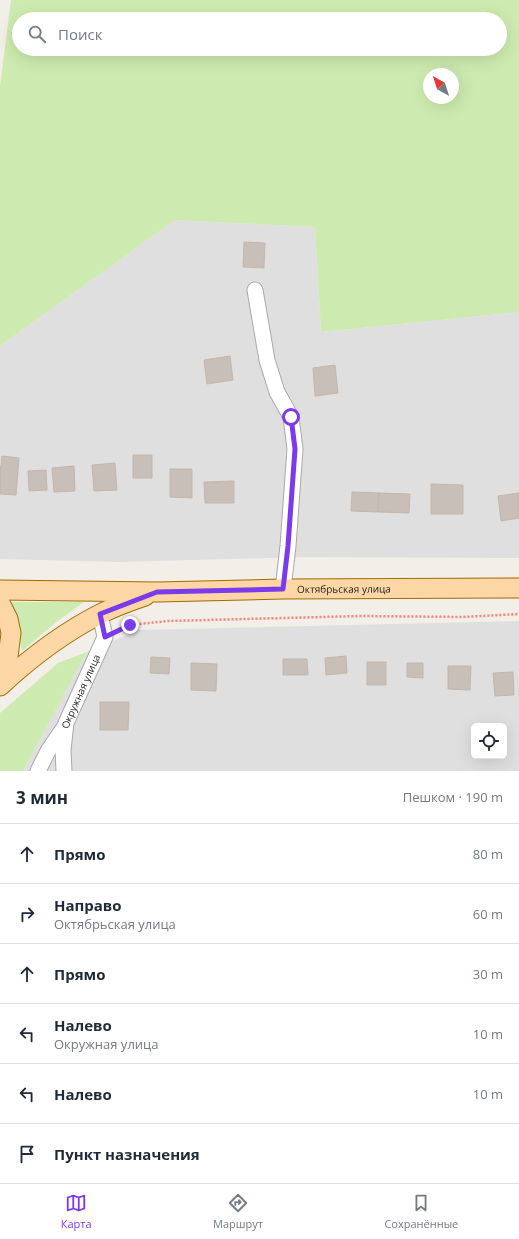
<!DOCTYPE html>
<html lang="ru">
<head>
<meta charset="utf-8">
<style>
	body { margin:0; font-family:"Open Sans",sans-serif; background:#f2f2f3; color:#1f2937 }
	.controls { position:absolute; right:12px; bottom:12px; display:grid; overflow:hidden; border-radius:6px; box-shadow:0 4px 16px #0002 }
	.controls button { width:36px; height:36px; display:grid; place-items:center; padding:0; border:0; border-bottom:1px solid #e0e1e3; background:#fff; color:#1f2937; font:20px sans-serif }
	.compass { position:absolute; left:423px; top:68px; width:36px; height:36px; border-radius:50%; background:#fff; box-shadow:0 4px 16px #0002; rotate:321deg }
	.stop { position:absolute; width:12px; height:12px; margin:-9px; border:3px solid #7c3aed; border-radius:50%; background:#fff }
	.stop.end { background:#7c3aed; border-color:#fff; box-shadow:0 1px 4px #0008 }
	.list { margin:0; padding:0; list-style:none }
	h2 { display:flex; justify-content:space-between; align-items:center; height:52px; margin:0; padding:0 16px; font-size:17px }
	h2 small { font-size:13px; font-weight:400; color:#747a83 }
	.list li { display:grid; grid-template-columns:26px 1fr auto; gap:12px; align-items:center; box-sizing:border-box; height:60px; padding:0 16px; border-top:1px solid #e0e1e3 }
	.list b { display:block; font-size:15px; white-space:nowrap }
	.list p { margin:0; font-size:13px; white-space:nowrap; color:#747a83 }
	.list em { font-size:13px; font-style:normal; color:#747a83 }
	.icon { flex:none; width:22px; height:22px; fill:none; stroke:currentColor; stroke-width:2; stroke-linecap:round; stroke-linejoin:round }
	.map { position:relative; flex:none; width:519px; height:771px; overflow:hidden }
	.search { position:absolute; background:#fff; box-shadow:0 4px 16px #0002; left:12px; right:12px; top:12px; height:44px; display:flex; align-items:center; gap:10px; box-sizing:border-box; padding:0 14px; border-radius:22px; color:#747a83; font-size:15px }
	.sheet { height:412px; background:#fff }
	nav { display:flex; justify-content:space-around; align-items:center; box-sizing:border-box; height:56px; border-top:1px solid #e0e1e3; background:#fff; font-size:11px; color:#747a83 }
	nav a { display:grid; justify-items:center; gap:2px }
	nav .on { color:#7c3aed }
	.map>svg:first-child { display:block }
</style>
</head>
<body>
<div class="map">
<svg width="519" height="771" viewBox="0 0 519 771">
	<rect width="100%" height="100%" fill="#f2efe9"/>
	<path fill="#e0dfdf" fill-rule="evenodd" d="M 175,220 L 315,227 L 321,332 L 519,312 L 519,558 L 306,557 L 119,562 L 0,559 L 0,346 Z
		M 519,621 L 519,771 L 23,771 L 87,652 L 139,630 ZM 474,726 L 504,726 L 504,756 L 474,756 Z"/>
	<path fill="#cdebb0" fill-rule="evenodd" d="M 11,0 L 519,0 L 519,312 L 321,332 L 315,227 L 175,220 L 0,346 L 0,86 ZM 19,19 L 500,19 L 500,49 L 19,49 ZM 429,74 L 453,74 L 453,98 L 429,98 Z
		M 6,602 L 84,602 L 55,623 L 22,651 L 16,624 Z
		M 87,652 L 23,771 L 0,771 L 0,713 L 58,663 Z"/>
	<path fill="#c7bfb8" stroke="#c4b6ab" d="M 244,242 L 265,243 L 264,268 L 243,267 Z
		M 230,356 L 233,380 L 207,384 L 204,360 Z
		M 335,365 L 338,393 L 315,396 L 313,368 Z
		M 133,455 L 152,455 L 152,478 L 133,478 Z
		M 2,456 L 19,458 L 16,495 L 0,494 L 0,466 L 1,466 Z
		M 115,463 L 117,490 L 94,491 L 92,465 Z
		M 74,466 L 75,491 L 54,492 L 52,468 Z
		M 170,469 L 192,469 L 192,498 L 170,497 Z
		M 46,470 L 47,490 L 29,491 L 28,471 Z
		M 234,481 L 234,503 L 205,503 L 204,482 Z
		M 431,484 L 463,485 L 463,514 L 431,514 Z
		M 352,492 L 379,493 L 378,512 L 351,511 Z
		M 379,493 L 410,494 L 409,513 L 378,512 Z
		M 519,493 L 519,518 L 501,521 L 498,496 Z
		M 346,656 L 347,673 L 326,675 L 325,658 Z
		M 151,657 L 170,658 L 169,674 L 150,673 Z
		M 283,659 L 307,659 L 308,675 L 283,675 Z
		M 367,662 L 386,662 L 386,685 L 367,685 Z
		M 191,663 L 217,664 L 216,691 L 191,690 Z
		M 407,663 L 423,663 L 423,678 L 407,677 Z
		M 448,666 L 471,666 L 470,690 L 448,689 Z
		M 513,672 L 514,695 L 495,696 L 493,673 Z
		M 100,702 L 129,702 L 128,730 L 100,730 Z"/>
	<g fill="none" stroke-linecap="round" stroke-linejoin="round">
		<defs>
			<g id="minor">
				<path d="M 255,290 L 267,360 L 277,392 L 291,417 L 295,449 L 288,546 L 283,589"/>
				<path d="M 38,771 L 48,751 L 65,726"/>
				<path id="s1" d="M 64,771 L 63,750 L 66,723 L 105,637 L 100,614"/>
			</g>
			<g id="major">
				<path id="s2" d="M 0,590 L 157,592 L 283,589 L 519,588"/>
				<path d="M 0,603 L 8,619 L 11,633 L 7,665 L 0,680"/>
				<path d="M 0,686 C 30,658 63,633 100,614 C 114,607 130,601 145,596"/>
			</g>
		</defs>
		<use href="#minor" stroke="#a9a9a9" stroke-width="17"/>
		<use href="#major" stroke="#a06b00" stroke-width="21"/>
		<path stroke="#fa8072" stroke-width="2.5" stroke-dasharray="2 2" stroke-linecap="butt" d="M 117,631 L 130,625 L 168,621 L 361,616 L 463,617 L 519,614"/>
		<use href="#minor" stroke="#fff" stroke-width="15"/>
		<use href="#major" stroke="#fcd6a4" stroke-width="19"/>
	</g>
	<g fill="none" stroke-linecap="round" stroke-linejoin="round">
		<path stroke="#7c3aed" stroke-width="5" d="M 130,625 L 105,637 L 100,614 L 157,592 L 283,589 L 288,546 L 295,449 L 291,417"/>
	</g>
	<g text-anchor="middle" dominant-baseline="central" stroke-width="3" stroke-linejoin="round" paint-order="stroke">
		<g font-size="10" fill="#222" stroke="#fff">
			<text stroke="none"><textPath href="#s2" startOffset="344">Октябрьская улица</textPath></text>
			<text stroke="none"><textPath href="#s1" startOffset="83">Окружная улица</textPath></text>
		</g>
	</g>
</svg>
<div class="controls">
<button><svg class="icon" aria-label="locate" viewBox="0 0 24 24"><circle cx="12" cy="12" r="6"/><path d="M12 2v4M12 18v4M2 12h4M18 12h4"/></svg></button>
</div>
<svg class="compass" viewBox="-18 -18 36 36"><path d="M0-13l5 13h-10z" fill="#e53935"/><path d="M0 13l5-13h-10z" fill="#747a83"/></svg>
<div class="stop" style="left:291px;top:417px"></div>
<div class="stop end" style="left:130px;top:625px"></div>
<div class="search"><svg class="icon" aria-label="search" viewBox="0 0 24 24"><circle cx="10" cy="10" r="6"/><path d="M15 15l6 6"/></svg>Поиск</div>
</div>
<section class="sheet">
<h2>3 мин<small>Пешком · 190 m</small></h2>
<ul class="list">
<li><svg class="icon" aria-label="ahead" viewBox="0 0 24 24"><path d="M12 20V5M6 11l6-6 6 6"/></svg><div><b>Прямо</b></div><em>80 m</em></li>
<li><svg class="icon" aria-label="right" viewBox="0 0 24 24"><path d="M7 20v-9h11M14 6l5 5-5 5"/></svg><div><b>Направо</b><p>Октябрьская улица</p></div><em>60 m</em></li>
<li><svg class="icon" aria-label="ahead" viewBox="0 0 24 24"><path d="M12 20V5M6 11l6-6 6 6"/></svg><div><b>Прямо</b></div><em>30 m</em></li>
<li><svg class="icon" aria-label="left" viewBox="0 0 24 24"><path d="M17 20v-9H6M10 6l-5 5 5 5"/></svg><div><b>Налево</b><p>Окружная улица</p></div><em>10 m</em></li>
<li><svg class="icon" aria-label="left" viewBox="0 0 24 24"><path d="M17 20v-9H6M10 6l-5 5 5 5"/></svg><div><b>Налево</b></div><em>10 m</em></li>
<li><svg class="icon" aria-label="arrive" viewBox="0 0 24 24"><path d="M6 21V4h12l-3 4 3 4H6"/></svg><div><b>Пункт назначения</b></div></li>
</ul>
</section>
<nav>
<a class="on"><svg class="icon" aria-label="map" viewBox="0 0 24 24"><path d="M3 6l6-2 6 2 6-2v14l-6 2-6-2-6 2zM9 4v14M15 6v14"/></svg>Карта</a>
<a><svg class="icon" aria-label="directions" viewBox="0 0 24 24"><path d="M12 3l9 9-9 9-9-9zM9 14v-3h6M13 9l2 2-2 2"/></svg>Маршрут</a>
<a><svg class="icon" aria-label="saved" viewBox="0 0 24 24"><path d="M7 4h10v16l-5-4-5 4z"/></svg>Сохранённые</a>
</nav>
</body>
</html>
